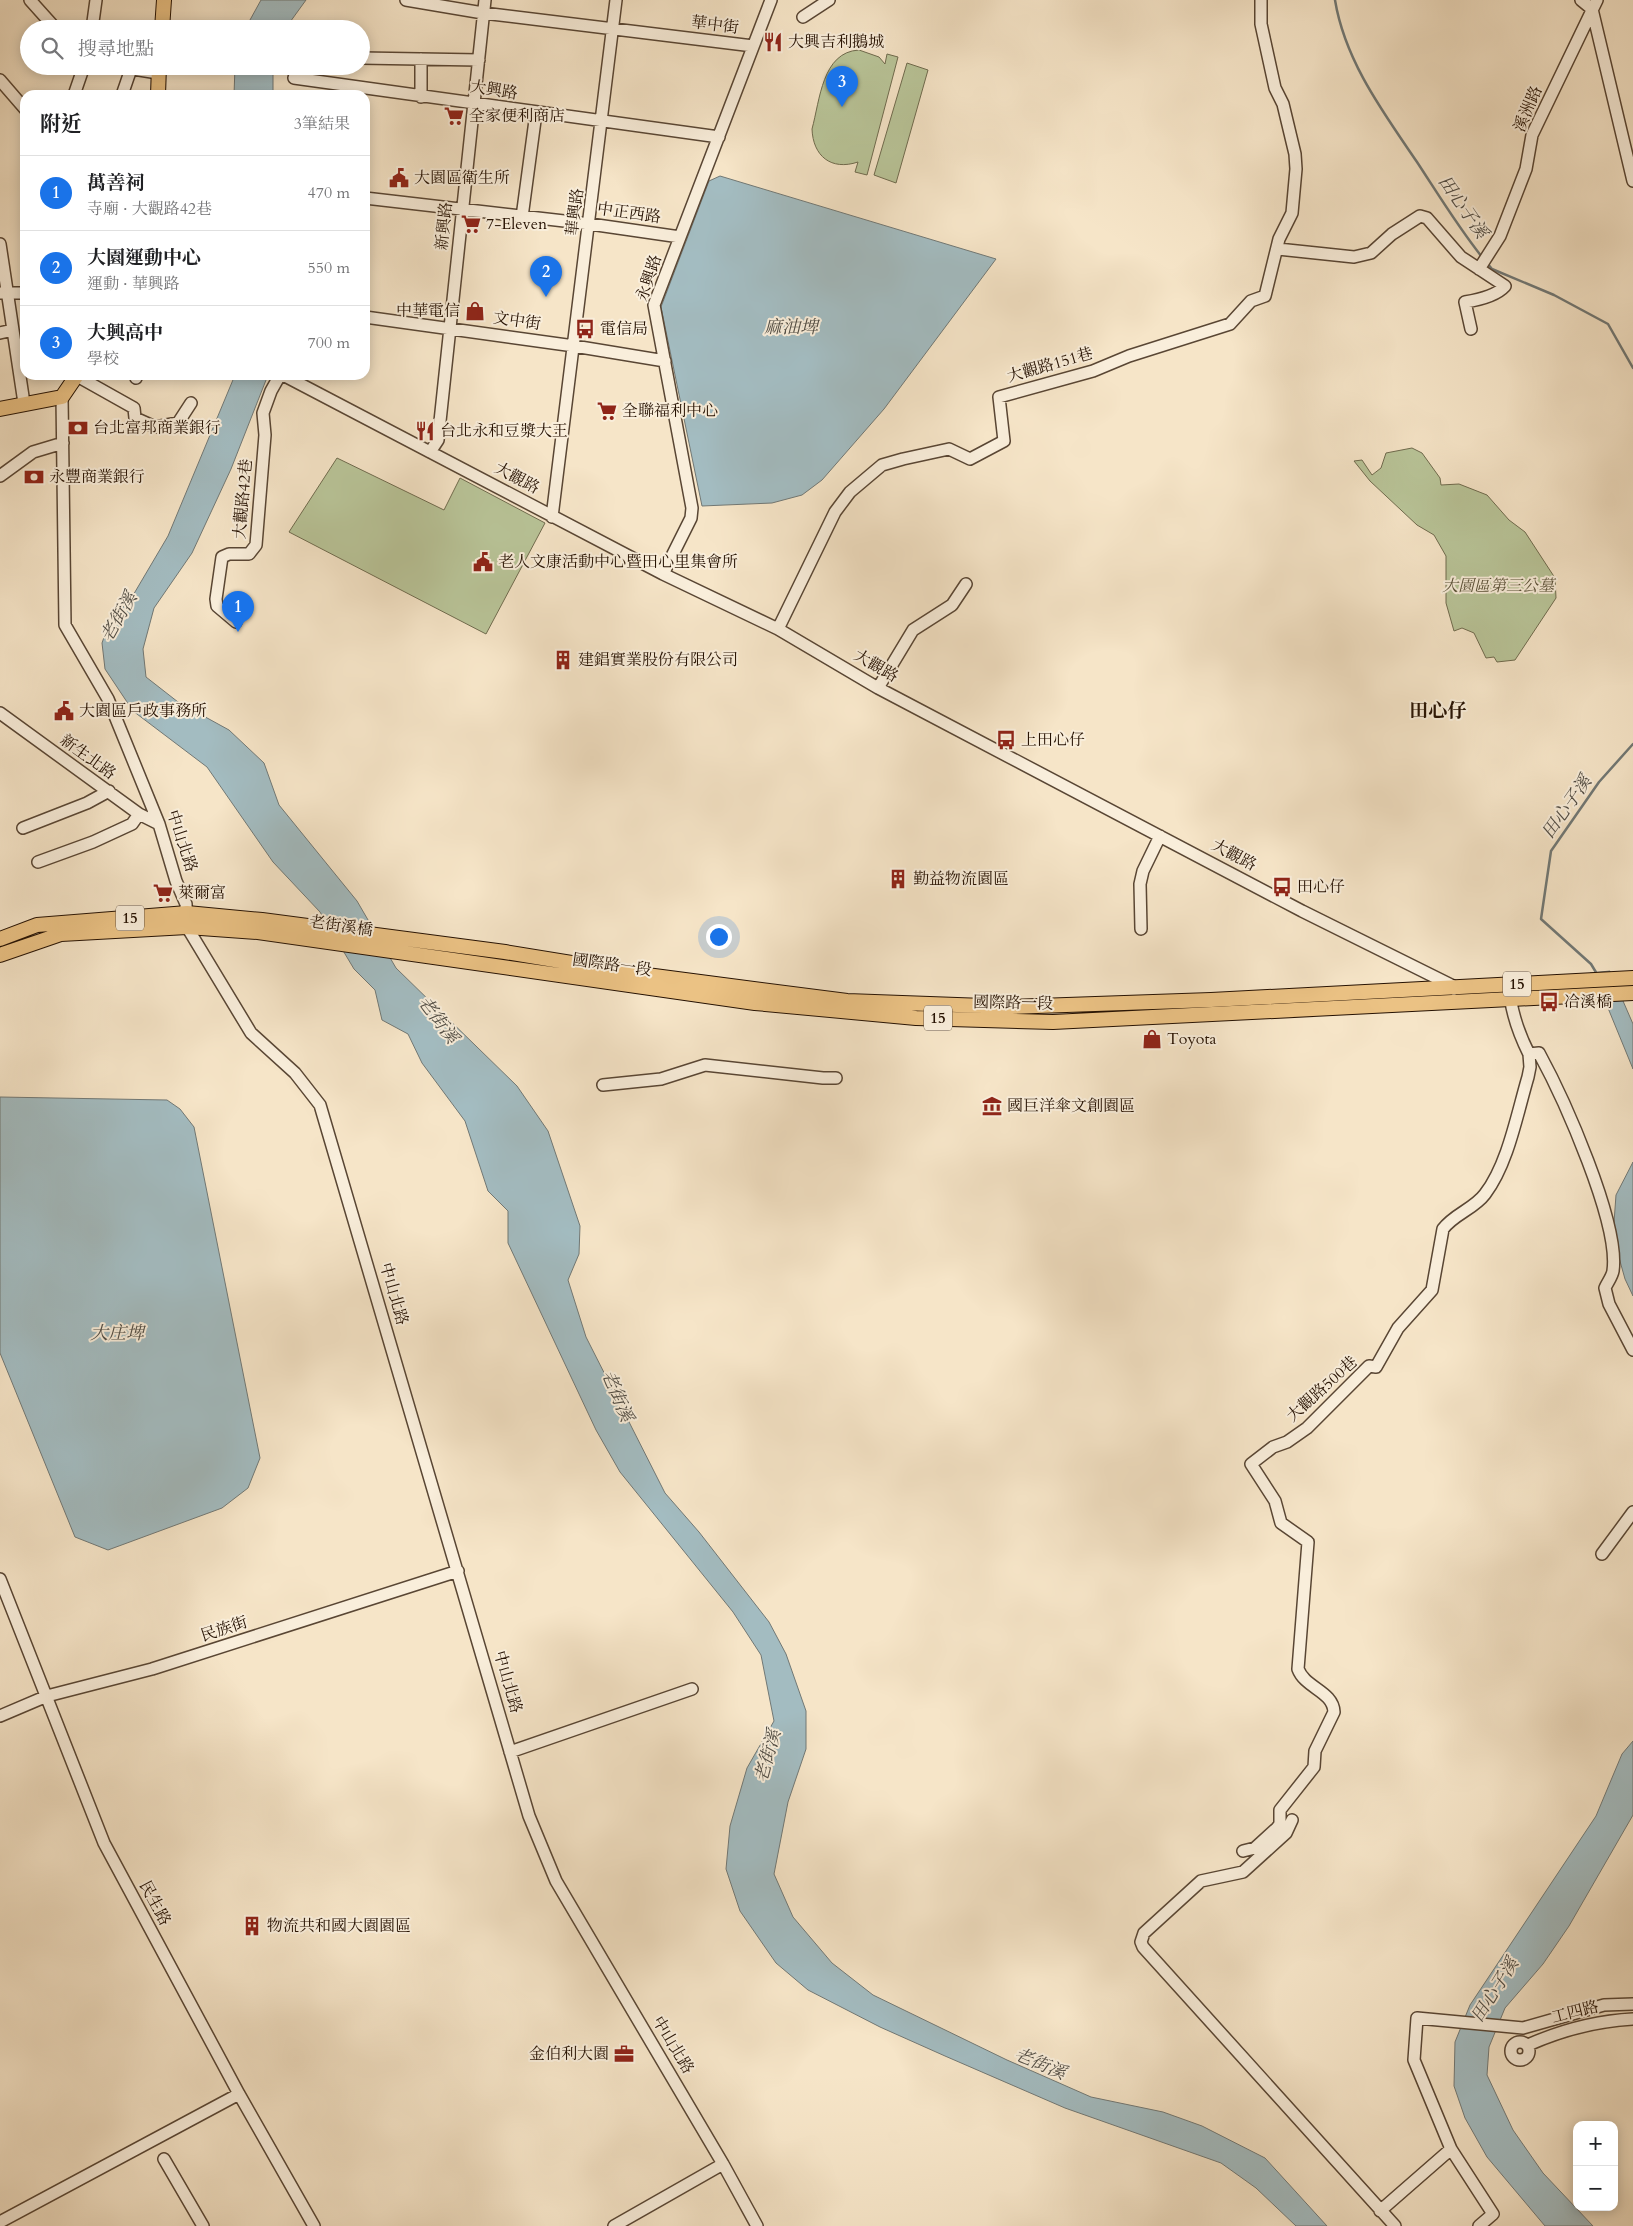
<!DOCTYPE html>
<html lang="zh-TW">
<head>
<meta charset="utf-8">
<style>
	body { margin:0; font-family:Cardo,"Noto Serif TC",serif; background:#f6f6f6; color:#202124 }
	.controls { position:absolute; right:15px; bottom:15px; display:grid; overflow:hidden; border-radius:10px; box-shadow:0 2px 12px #0003 }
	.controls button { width:45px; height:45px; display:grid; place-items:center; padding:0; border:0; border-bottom:1px solid #e0e0e0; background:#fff; color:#202124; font:25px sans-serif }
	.you { position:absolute; left:718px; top:936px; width:18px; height:18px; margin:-12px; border:4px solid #fff; border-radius:50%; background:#1a73e8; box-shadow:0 0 0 8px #1a73e833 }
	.badge { display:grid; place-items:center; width:32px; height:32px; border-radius:50%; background:#1a73e8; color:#fff; font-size:16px; font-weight:700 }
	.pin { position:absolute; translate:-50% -41px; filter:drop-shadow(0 1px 2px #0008) }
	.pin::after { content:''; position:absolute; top:26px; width:18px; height:15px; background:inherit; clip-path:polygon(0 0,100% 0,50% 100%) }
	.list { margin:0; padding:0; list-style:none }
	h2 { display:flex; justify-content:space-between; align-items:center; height:65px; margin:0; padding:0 20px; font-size:21px }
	h2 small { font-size:16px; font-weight:400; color:#757577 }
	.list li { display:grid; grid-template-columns:32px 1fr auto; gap:15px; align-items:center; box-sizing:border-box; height:75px; padding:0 20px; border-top:1px solid #e0e0e0 }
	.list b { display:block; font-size:19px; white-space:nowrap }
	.list p { margin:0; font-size:16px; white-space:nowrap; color:#757577 }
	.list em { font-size:16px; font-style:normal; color:#757577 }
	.icon { flex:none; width:28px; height:28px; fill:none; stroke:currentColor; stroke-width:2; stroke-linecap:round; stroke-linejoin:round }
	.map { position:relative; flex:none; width:1633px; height:2226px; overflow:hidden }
	.search { position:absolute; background:#fff; box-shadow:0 2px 12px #0003; left:20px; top:20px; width:350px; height:55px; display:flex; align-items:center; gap:12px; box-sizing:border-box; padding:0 18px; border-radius:28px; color:#757577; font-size:19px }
	.panel { position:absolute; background:#fff; box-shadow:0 2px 12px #0003; left:20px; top:90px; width:350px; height:290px; border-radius:15px }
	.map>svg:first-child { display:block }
</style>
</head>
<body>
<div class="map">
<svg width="1633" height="2226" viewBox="0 0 1633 2226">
	<rect width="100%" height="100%" fill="#f6e5c8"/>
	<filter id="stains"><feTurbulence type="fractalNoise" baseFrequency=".004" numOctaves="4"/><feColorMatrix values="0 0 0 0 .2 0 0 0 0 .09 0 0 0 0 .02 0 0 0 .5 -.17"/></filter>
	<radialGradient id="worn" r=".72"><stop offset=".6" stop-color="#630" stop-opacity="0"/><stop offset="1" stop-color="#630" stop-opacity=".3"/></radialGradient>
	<path fill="#b9c599" stroke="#6f6b4e" d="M 859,50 L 879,57 L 885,64 L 887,54 L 898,57 L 867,175 L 855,172 L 858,162 C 831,171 813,156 812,129 C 820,100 822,52 859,50 Z
		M 907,63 L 928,70 L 896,183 L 874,175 Z
		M 1412,448 L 1422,453 L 1440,478 L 1441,485 L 1459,484 L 1487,495 L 1509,520 L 1525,532 L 1555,578 L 1556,598 L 1515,660 L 1497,662 L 1494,657 L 1486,658 L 1474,633 L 1462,628 L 1454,631 L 1446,603 L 1446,556 L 1434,535 L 1417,525 L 1370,481 L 1354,461 L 1362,460 L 1372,475 L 1381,468 L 1386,453 Z
		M 337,458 L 444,510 L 460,478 L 545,523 L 486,634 L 289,532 Z"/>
	<path fill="#a3bcc1" stroke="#717875" d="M 261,0 L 306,0 L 285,29 L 245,29 Z
		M 235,66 L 273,66 L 273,95 L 234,95 Z
		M 720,176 L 996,259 L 884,409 L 822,480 L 802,495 L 772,503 L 702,506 L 661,307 L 709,181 Z
		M 235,375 L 268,375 L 231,469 L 192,553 L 154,608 L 143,649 L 146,677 L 178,702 L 229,730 L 264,763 L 279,805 L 357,901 L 396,968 L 517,1086 L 548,1131 L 580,1226 L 579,1254 L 568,1280 L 586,1337 L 665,1493 L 699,1532 L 769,1622 L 786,1654 L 806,1711 L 806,1749 L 788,1802 L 774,1874 L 793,1917 L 832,1963 L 873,1995 L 1007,2060 L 1091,2097 L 1163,2112 L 1202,2126 L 1265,2158 L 1327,2226 L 1296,2226 L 1256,2188 L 1221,2163 L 1065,2108 L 945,2056 L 880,2027 L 808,1990 L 776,1963 L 740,1911 L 726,1869 L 730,1826 L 747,1768 L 774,1721 L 761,1655 L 733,1612 L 620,1472 L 596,1430 L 508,1243 L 508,1211 L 488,1191 L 465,1121 L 422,1063 L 408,1034 L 382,1020 L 375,990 L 354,969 L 320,912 L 273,862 L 207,767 L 133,711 L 105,669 L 102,643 L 109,623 L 132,597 L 168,536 Z
		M 1610,971 L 1633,1024 L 1633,1069 L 1608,1008 L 1590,973 Z
		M 0,1097 L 167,1100 L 180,1109 L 194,1127 L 260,1458 L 248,1488 L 222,1508 L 108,1550 L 75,1537 L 0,1353 Z
		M 1633,1162 L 1633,1296 L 1625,1279 L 1613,1236 L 1616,1195 Z
		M 1633,1741 L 1633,1815 L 1569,1926 L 1543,1964 L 1505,2008 L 1489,2047 L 1487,2075 L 1513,2130 L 1543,2173 L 1593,2226 L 1545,2226 L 1487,2157 L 1465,2118 L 1454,2086 L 1455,2042 L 1470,2005 L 1596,1816 L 1622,1754 Z"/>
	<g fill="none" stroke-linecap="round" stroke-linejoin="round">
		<path stroke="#717875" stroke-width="2.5" d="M 1335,0 C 1345,61 1383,112 1417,162 C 1438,194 1458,227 1482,257
			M 1487,263 L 1492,269 L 1554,295 L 1608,324 L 1633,368
			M 1597,974 L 1591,964 L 1541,919 L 1551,851 L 1599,782 L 1633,744"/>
		<defs>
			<path id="minor" d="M 30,0 L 56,29
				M 406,0 L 483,13 L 753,46
				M 1581,0 L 1592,9 L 1633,181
				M 803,17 L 829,0
				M 92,29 L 96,0
				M 361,58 L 479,60
				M 421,59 L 421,97
				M 114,66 L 158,73
				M 294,78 L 719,137
				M 0,80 L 25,109
				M 74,95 L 84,66
				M 122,95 L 131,69
				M 365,198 L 590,224 L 680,237
				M 522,217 L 536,113
				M 0,244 L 24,403
				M 1278,249 L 1354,257 L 1371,253 L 1392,234 L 1420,216 L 1427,218 L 1461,257 L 1505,286 C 1496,296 1478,300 1465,302 L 1471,329
				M 1479,269 L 1500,236 L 1526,169 L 1532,135 L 1597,0
				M 0,293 L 25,293
				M 365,317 L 574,346 L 665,361
				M 0,333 L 13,330
				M 283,375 L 663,574 L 778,629 L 878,688 L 1302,911 L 1453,986 L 1454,989
				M 77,376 L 134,408 L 135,418 L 155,427 L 178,423 L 191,403
				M 136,378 L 137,375
				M 62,397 L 65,625 L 108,699 L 159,824 L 176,881 L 186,904 L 187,927 L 251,1033 L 295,1073 L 320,1105 L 529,1816 L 556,1881 L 723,2164 L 757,2226
				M 430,452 L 438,440 L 485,0
				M 0,476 L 33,452 L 63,443
				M 552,517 L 616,0
				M 663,574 L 691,518 L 692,508 L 654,305 L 771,0
				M 236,622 L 217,606 L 216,599 L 222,557 L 229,554 L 249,554 L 256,545 L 265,435 L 263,413 L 271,391 L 280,375
				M 778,629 L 835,512 L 850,492 L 882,465 L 903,459 L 949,449 L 970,459 L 1004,441 L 999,397 L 1093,371 L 1129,356 L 1230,324 L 1251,301 L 1265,296 L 1279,239 L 1292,213 L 1296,169 L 1295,154 L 1283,104 L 1275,88 L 1261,24 L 1261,0
				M 878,688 L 913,630 L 952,605 L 966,584
				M 0,713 L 139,814 L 159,824
				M 23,828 L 87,803 L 109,791
				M 38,862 L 93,842 L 132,824 L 139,814
				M 1141,929 L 1140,884 L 1143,871 L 1160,836
				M 1509,984 C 1510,1009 1518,1032 1529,1054 L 1539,1053 C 1563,1097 1620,1223 1613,1271 C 1612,1277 1607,1283 1605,1288 L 1609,1304 L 1633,1350
				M 603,1085 L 661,1079 L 705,1065 L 823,1078 L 836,1078
				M 1602,1554 L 1633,1512
				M 0,1579 L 104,1843 L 239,2094 L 314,2226
				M 0,1716 L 47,1696 L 152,1669 L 458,1571
				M 510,1752 L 692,1689
				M 1292,1820 L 1286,1833 L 1243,1872 L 1201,1881 L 1144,1933 L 1141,1942 L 1143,1947 L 1395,2226
				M 1243,1851 L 1255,1848 L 1277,1828 L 1280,1824 L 1280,1810 L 1314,1767 L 1315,1751 L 1334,1712 C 1333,1691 1305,1688 1298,1669 L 1308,1542 L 1281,1523 L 1275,1501 L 1251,1464 L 1273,1447 L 1287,1442 L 1307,1428 L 1369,1366 L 1376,1367 L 1398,1328 L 1432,1290 L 1443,1229 C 1454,1214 1474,1209 1485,1194 C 1508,1164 1517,1114 1528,1077 L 1530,1067 L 1529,1054
				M1511 2051a9 9 0 1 1 18 0a9 9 0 1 1-18 0Z
				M 1528,2045 C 1562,2030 1595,2021 1633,2019
				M 164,2159 L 203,2226
				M 1380,2211 L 1451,2149
				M 0,2222 L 239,2094
				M 614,2226 L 723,2164
				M 1479,2226 L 1493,2214 L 1451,2149 L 1414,2060 L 1417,2018 L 1523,2028 L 1604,2005 L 1633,2004"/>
			<path id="major" d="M 162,29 L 164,0
				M 158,95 L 159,66
				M 0,409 L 62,397 L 77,375
				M 0,939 L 37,925 L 187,913 L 262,920 L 505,952 L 639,974 L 847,1001 L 1012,1007 L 1211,1000 L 1633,978
				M 0,955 L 61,934 L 187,927 L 258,932 L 755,1003 L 916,1018 L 1053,1022 L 1633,993"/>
		</defs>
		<use href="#minor" stroke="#594634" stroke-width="14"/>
		<use href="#major" stroke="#251102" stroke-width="16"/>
		<use href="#minor" stroke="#f9eedb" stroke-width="11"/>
		<use href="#major" stroke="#ebc284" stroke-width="14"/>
	</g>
	<defs>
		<symbol id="restaurant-bare" viewBox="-9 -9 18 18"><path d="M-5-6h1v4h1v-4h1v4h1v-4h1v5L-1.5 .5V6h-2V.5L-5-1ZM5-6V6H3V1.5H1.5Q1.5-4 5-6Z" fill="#8f2418" stroke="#f9eedb" stroke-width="2.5" paint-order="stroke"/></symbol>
		<symbol id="supermarket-bare" viewBox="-9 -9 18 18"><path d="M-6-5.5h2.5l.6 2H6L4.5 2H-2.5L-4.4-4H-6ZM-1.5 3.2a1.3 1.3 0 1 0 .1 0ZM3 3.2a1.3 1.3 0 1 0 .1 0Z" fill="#8f2418" stroke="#f9eedb" stroke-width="2.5" paint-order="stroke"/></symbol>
		<symbol id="civic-bare" viewBox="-9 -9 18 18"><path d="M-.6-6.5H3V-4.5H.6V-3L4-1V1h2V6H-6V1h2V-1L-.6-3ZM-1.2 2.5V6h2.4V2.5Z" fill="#8f2418" stroke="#f9eedb" stroke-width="2.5" paint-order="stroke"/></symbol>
		<symbol id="shop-bare" viewBox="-9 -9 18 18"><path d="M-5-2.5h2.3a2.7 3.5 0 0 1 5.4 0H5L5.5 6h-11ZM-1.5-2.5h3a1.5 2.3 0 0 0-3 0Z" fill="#8f2418" stroke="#f9eedb" stroke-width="2.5" paint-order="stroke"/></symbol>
		<symbol id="bus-bare" viewBox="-9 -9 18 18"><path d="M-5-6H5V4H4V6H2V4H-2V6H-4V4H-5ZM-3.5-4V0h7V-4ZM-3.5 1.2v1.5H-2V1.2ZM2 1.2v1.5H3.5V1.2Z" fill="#8f2418" stroke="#f9eedb" stroke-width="2.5" paint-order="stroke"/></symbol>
		<symbol id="bank-bare" viewBox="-9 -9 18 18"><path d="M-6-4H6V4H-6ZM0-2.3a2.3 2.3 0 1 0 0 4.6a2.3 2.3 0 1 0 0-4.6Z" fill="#8f2418" stroke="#f9eedb" stroke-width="2.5" paint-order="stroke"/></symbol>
		<symbol id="building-bare" viewBox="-9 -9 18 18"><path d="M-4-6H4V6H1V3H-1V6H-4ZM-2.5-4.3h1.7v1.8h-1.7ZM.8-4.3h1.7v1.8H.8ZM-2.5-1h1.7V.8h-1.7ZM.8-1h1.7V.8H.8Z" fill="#8f2418" stroke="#f9eedb" stroke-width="2.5" paint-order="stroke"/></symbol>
		<symbol id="museum-bare" viewBox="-9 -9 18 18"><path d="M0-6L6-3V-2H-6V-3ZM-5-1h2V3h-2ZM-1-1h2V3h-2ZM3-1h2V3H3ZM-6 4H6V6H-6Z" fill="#8f2418" stroke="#f9eedb" stroke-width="2.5" paint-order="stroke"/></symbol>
		<symbol id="office-bare" viewBox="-9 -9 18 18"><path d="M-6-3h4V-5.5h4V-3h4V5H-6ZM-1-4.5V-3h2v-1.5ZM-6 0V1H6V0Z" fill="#8f2418" stroke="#f9eedb" stroke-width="2.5" paint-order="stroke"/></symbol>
	</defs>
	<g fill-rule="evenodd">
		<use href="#restaurant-bare" x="759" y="28" width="28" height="28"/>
		<use href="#supermarket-bare" x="440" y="102" width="28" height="28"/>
		<use href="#civic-bare" x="385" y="164" width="28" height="28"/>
		<use href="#supermarket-bare" x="457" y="210" width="28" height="28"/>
		<use href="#shop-bare" x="461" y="297" width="28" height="28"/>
		<use href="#bus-bare" x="571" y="315" width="28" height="28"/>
		<use href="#supermarket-bare" x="593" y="397" width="28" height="28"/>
		<use href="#bank-bare" x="64" y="414" width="28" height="28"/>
		<use href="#restaurant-bare" x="411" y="417" width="28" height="28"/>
		<use href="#bank-bare" x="20" y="463" width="28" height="28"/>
		<use href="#civic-bare" x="469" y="548" width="28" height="28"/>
		<use href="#building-bare" x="549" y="646" width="28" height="28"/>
		<use href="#civic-bare" x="50" y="697" width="28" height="28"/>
		<use href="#bus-bare" x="992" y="726" width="28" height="28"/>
		<use href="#building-bare" x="884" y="865" width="28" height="28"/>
		<use href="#bus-bare" x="1268" y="873" width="28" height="28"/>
		<use href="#supermarket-bare" x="149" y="879" width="28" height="28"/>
		<use href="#bus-bare" x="1535" y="988" width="28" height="28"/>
		<use href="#shop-bare" x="1138" y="1025" width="28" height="28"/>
		<use href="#museum-bare" x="978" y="1092" width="28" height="28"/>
		<use href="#building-bare" x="238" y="1912" width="28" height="28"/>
		<use href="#office-bare" x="610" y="2040" width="28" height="28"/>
	</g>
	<g text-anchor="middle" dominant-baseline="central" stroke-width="4" stroke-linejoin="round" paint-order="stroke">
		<g fill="#f9eedb" stroke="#655343" stroke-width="1">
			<rect x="116" y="905.5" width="28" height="25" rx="4"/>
			<rect x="1503" y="971.5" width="28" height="25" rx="4"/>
			<rect x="924" y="1005.5" width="28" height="25" rx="4"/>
		</g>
		<g font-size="15" font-weight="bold" fill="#251102">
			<text x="130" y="918">15</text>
			<text x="1517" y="984">15</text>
			<text x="938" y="1018">15</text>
		</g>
		<g font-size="16" fill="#251102" stroke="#f9eedb">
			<text transform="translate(715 25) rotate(7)">華中街</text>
			<text transform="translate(494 90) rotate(9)">大興路</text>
			<text transform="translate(1528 109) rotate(-67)">溪洲路</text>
			<text transform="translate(575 212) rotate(-83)">華興路</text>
			<text transform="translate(629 213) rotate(8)">中正西路</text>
			<text transform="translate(444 226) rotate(-84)">新興路</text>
			<text transform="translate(649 278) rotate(-72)">永興路</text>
			<text transform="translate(517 321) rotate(8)">文中街</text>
			<text transform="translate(1050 365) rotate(-16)">大觀路151巷</text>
			<text transform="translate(517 478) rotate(28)">大觀路</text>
			<text transform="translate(243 499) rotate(-85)">大觀路42巷</text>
			<text transform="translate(876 666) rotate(30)">大觀路</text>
			<text transform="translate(88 757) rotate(36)">新生北路</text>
			<text transform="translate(182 841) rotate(72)">中山北路</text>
			<text transform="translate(1234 855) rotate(28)">大觀路</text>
			<text transform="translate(341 926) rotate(8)">老街溪橋</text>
			<text transform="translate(612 965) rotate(8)">國際路一段</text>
			<text transform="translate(1013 1003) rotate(1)">國際路一段</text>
			<text transform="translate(394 1294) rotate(74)">中山北路</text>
			<text transform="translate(1322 1389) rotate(-42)">大觀路500巷</text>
			<text transform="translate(224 1629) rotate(-18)">民族街</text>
			<text transform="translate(508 1682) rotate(74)">中山北路</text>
			<text transform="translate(155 1903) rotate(62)">民生路</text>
			<text transform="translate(1575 2012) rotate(-14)">工四路</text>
			<text transform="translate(673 2045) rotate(59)">中山北路</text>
		</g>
		<g font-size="16" fill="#251102" stroke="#f9eedb" text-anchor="start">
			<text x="788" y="42">大興吉利鵝城</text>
			<text x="469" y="116">全家便利商店</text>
			<text x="414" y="178">大園區衛生所</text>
			<text x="486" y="224">7-Eleven</text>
			<text x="460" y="311" text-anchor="end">中華電信</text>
			<text x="600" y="329">電信局</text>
			<text x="622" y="411">全聯福利中心</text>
			<text x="93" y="428">台北富邦商業銀行</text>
			<text x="440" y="431">台北永和豆漿大王</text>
			<text x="49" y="477">永豐商業銀行</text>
			<text x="498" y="562">老人文康活動中心暨田心里集會所</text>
			<text x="578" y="660">建錩實業股份有限公司</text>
			<text x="79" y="711">大園區戶政事務所</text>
			<text x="1021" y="740">上田心仔</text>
			<text x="913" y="879">勤益物流園區</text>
			<text x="1297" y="887">田心仔</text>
			<text x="178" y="893">萊爾富</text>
			<text x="1564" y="1002">冾溪橋</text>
			<text x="1167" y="1039">Toyota</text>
			<text x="1007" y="1106">國巨洋傘文創園區</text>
			<text x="267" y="1926">物流共和國大園園區</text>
			<text x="609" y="2054" text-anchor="end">金伯利大園</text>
		</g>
		<g font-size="16" font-style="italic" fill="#595037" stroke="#f9eedb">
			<text x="1498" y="586">大園區第三公墓</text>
		</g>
		<g font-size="18" font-style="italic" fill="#514d45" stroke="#f9eedb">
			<text transform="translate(1463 207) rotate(55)">田心子溪</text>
			<text x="791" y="327">麻油埤</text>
			<text transform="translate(119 617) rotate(-60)">老街溪</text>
			<text transform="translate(1567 807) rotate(-55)">田心子溪</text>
			<text transform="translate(438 1020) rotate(53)">老街溪</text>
			<text x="117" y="1333">大庄埤</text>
			<text transform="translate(617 1396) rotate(67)">老街溪</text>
			<text transform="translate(768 1756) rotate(-75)">老街溪</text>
			<text transform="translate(1495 1990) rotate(-58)">田心子溪</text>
			<text transform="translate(1040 2064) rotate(23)">老街溪</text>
		</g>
		<g font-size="19" font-weight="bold" fill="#251102" stroke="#f9eedb">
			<text x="1438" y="711">田心仔</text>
		</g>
	</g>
	<rect width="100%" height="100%" filter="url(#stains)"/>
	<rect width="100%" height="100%" fill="url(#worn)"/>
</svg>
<div class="controls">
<button>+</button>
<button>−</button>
</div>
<div class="you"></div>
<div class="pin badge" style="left:238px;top:632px">1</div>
<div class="pin badge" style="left:546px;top:297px">2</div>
<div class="pin badge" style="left:842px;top:107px">3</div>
<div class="search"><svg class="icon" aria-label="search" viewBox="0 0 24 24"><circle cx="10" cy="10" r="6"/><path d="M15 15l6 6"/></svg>搜尋地點</div>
<section class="panel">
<h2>附近<small>3筆結果</small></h2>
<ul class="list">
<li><span class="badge">1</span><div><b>萬善祠</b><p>寺廟 · 大觀路42巷</p></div><em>470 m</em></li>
<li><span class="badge">2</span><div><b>大園運動中心</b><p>運動 · 華興路</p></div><em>550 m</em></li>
<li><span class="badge">3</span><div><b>大興高中</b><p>學校</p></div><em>700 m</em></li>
</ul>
</section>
</div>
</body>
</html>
